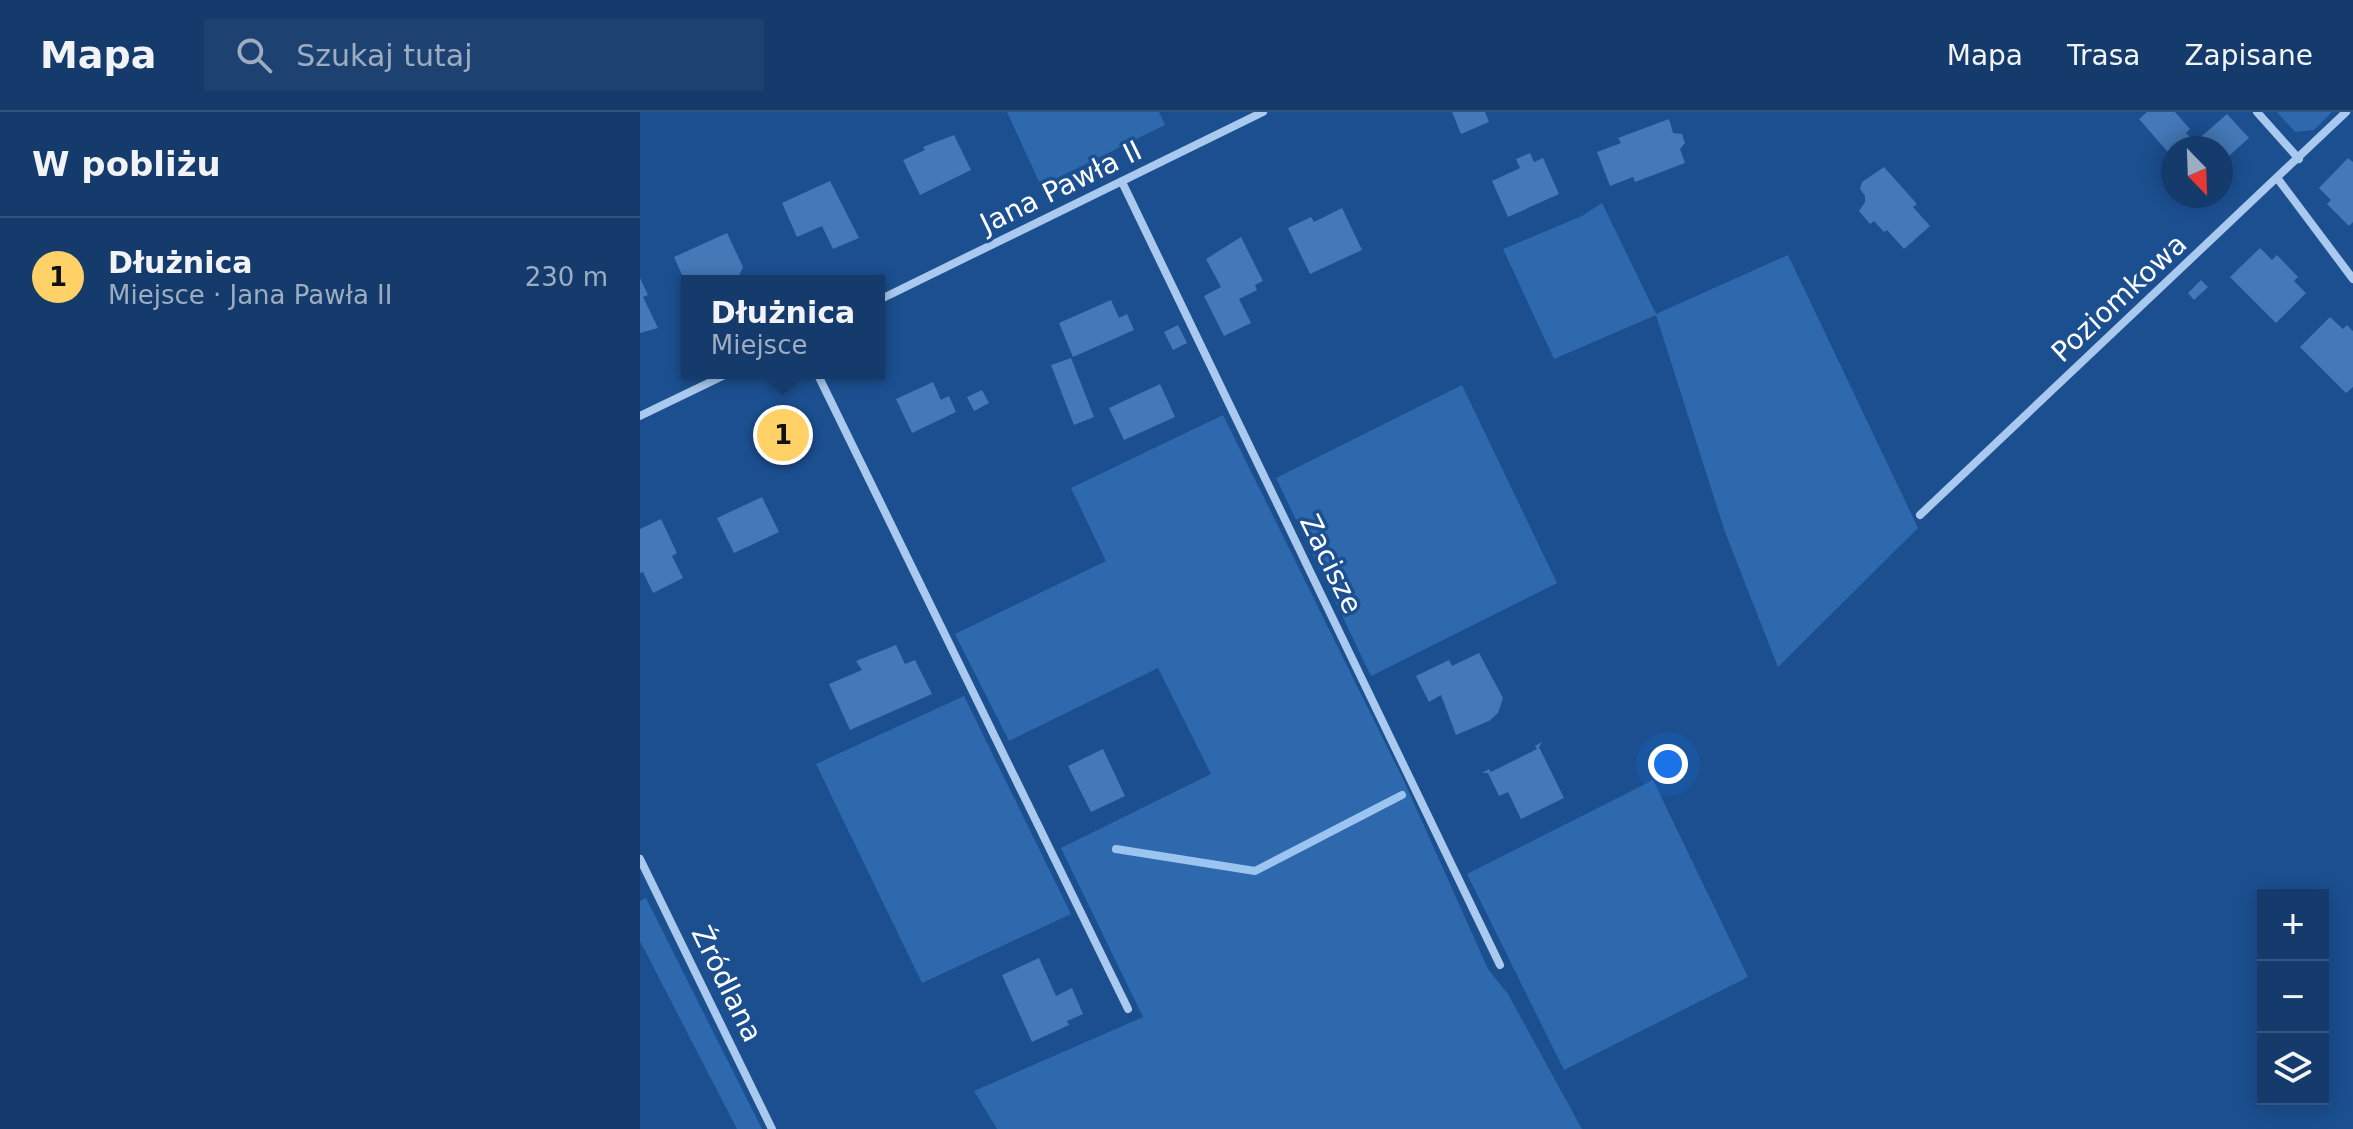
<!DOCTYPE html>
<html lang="pl">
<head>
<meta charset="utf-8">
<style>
	body { margin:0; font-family:"DejaVu Sans",sans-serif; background:#1d4271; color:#f1f3f6 }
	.controls { position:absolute; right:24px; bottom:24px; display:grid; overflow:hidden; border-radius:0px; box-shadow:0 4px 20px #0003 }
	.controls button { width:72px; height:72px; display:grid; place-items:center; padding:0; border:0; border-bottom:2px solid #33557e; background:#143b6b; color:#f1f3f6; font:40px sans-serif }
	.compass { position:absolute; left:1521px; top:24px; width:72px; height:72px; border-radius:50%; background:#143b6b; box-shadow:0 4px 20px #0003; rotate:157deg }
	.you { position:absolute; left:1028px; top:652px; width:28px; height:28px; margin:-20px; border:6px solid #fff; border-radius:50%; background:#1a73e8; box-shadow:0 0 0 12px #1a73e833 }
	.badge { display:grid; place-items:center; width:52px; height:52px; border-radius:50%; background:#ffd166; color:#111; font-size:26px; font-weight:700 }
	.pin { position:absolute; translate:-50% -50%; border:4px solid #fff; box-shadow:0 2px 8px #0006 }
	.popup { position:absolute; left:41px; top:163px; width:204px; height:104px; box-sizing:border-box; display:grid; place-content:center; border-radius:0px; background:#143b6b; filter:drop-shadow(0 2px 6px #0005); font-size:26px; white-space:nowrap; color:#9dadc1 }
	.popup b { font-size:30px; color:#f1f3f6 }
	.popup::after { content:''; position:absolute; left:50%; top:100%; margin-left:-16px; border:16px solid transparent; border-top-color:#143b6b }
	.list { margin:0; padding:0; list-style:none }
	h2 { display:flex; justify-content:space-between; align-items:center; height:104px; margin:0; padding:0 32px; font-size:34px }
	h2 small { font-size:26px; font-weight:400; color:#9dadc1 }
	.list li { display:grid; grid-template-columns:52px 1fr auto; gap:24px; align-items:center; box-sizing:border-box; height:120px; padding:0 32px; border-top:2px solid #33557e }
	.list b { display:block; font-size:30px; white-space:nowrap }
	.list p { margin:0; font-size:26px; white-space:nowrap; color:#9dadc1 }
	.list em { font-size:26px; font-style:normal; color:#9dadc1 }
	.icon { flex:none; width:44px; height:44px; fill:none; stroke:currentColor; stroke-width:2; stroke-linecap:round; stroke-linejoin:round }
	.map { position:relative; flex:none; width:1713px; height:1017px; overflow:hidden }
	header { display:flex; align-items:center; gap:48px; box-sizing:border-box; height:112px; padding:0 40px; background:#143b6b; border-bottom:2px solid #33557e }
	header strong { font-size:38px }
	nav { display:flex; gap:44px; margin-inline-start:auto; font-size:28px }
	.search { width:560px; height:72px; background:#1d4271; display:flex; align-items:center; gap:20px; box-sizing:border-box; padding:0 28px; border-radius:0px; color:#9dadc1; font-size:30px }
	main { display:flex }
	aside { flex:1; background:#143b6b }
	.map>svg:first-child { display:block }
</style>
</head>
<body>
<header>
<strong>Mapa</strong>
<div class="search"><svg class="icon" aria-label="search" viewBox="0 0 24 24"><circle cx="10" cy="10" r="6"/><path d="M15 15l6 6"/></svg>Szukaj tutaj</div>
<nav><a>Mapa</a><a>Trasa</a><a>Zapisane</a></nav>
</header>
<main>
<aside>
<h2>W pobliżu<small></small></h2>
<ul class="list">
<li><span class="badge">1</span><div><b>Dłużnica</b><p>Miejsce · Jana Pawła II</p></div><em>230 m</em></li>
</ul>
</aside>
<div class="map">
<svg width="1713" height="1017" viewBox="0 0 1713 1017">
	<rect width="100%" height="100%" fill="#1b4f8f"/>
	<path fill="#2e69ad" d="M 367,0 L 519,0 L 525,13 L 401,74 Z
		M 1637,0 L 1692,0 L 1674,18 L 1655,20 Z
		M 962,91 L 1016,202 L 1148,143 L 1278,416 L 1138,555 L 1085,420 L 1016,203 L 914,247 L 863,137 L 942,104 Z
		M 822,273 L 917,471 L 731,564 L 636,366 Z
		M 583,303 L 763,667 L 848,857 L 868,882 L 942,1017 L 357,1017 L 334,979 L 503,905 L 421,736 L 571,662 L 518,556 L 369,629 L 315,522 L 466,449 L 431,376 Z
		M 324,584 L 431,802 L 282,871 L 176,652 Z
		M 1013,668 L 1108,865 L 924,958 L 827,762 Z
		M 6,786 L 122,1017 L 97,1017 L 0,829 L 0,789 Z"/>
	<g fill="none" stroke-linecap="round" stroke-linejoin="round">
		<path stroke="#9cc4f0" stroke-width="8" d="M 476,737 L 615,759 L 762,683"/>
	</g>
	<path fill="#4478b7" d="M 812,0 L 845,0 L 849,10 L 821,22 Z
		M 1507,0 L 1535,0 L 1550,17 L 1546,21 L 1555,30 L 1587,2 L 1609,26 L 1581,51 L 1581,36 L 1533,36 L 1533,46 L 1499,7 Z
		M 1029,7 L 1033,21 L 1042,22 L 1045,31 L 1040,37 L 1045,51 L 995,70 L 993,65 L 970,74 L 957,40 L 981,31 L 978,26 Z
		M 314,23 L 331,58 L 280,83 L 263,48 L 285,38 L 283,35 Z
		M 890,41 L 894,50 L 903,46 L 919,82 L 868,105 L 852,69 L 880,56 L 876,47 Z
		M 1708,46 L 1713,50 L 1713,110 L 1709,114 L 1687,92 L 1691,88 L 1679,76 Z
		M 1244,55 L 1277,92 L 1273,95 L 1290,114 L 1264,137 L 1247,118 L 1244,120 L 1234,109 L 1230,112 L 1219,99 L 1225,90 L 1225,84 L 1220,77 L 1222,70 Z
		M 190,69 L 219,126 L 193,137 L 182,114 L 157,125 L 142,91 Z
		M 702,96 L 722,138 L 670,162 L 648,116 L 671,105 L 674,110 Z
		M 87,121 L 103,155 L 97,169 L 47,169 L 47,174 L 34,145 Z
		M 601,125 L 623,169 L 615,173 L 617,178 L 599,187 L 611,211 L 584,224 L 564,184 L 581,175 L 566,147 Z
		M 1620,136 L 1632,148 L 1637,143 L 1658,165 L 1654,169 L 1666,181 L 1636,211 L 1590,165 Z
		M 0,166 L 8,183 L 3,185 L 18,216 L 0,221 Z
		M 1561,168 L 1568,175 L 1554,188 L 1548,181 Z
		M 471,188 L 479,206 L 487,202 L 494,218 L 433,245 L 419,211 Z
		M 1690,205 L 1703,217 L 1707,213 L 1713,219 L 1713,275 L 1706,281 L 1660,235 Z
		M 538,213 L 547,231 L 533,238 L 524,220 Z
		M 431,246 L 454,305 L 434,313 L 411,253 Z
		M 293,270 L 301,288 L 309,284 L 316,300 L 272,321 L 256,287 Z
		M 520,272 L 535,305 L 484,328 L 469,296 Z
		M 342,278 L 349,291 L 334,299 L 327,285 Z
		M 122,385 L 139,420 L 94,441 L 77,406 Z
		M 21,407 L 37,441 L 32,444 L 43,466 L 13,481 L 3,460 L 0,461 L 0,417 Z
		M 256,533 L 265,552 L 275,548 L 292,582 L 210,618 L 189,572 L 222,558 L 216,549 Z
		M 839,541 L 863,586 L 858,601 L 849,609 L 816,623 L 801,583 L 789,590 L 776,564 L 809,548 L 812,554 Z
		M 902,630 L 899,635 L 924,686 L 881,707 L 868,680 L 859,684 L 848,661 L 842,661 L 849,657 L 851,660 L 897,637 L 895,634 Z
		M 463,637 L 485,684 L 451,700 L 428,654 Z
		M 399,846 L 416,884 L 432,876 L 443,902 L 427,909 L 429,913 L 392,930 L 362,863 Z"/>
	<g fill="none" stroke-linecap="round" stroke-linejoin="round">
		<path stroke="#a9c9ee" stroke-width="8" d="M 1617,0 L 1659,47
			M 1638,67 L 1713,167
			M 482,70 L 860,853
			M 239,188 L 623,0
			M 177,261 L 488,897
			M 0,304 L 89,261
			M 1280,403 L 1706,0
			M 0,747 L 132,1017"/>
	</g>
	<g text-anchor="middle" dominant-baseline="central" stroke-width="7" stroke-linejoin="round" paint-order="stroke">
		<g font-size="28" fill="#fff" stroke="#1b4f8f">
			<text transform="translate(421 75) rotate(-26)">Jana Pawła II</text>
			<text transform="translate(1479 186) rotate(-43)">Poziomkowa</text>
			<text transform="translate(691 452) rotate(64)">Zacisze</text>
			<text transform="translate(87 872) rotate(64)">Źródlana</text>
		</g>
	</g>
</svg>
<div class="controls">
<button>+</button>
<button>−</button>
<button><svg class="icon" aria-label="layers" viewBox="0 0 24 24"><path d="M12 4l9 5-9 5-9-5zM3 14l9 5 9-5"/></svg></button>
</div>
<svg class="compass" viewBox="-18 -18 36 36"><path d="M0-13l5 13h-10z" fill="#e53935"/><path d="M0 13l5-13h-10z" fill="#9dadc1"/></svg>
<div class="you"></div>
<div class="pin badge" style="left:143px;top:323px">1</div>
<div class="popup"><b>Dłużnica</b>Miejsce</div>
</div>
</main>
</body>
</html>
